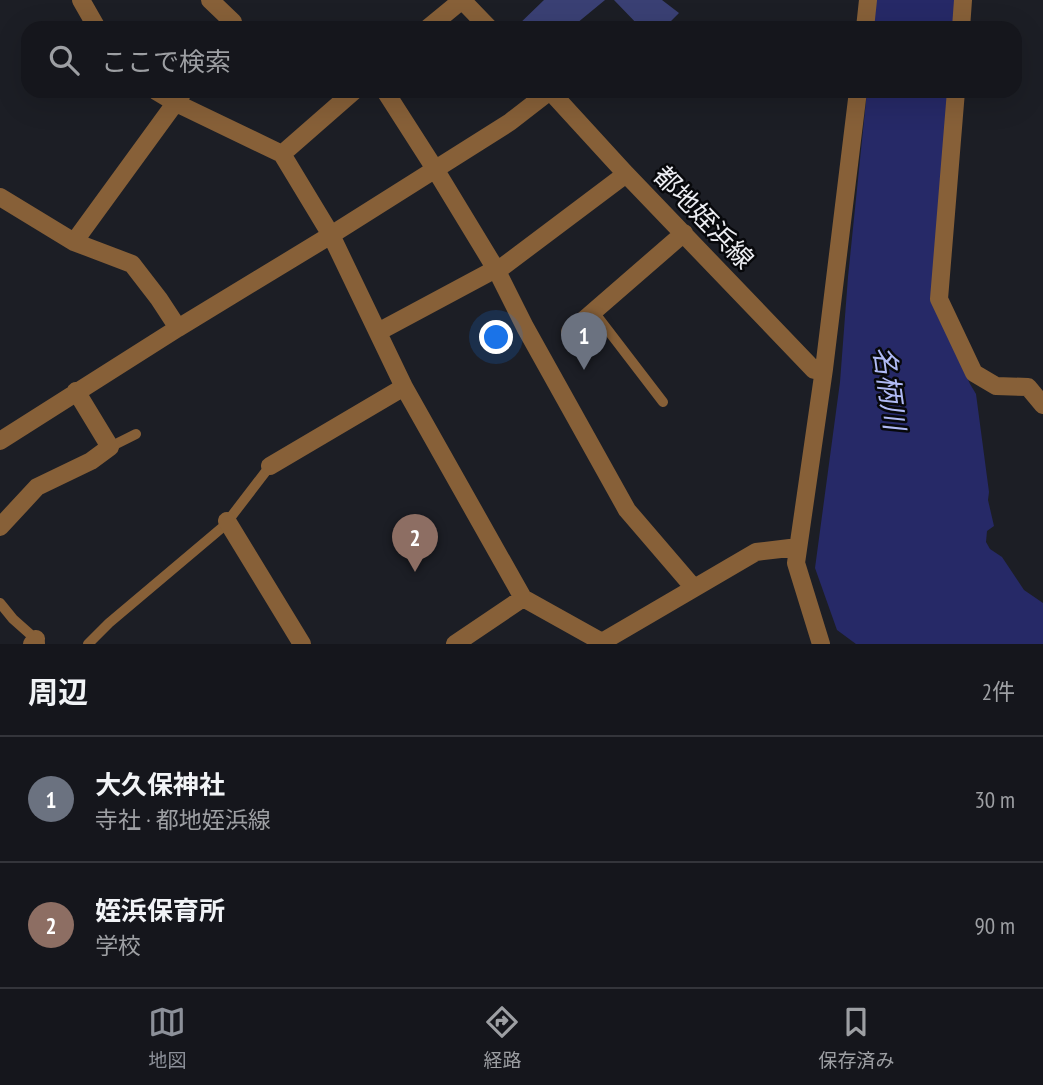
<!DOCTYPE html>
<html lang="ja">
<head>
<meta charset="utf-8">
<style>
	body { margin:0; font-family:"PT Sans Narrow","Noto Sans JP",sans-serif; background:#1e1f25; color:#f1f3f6 }
	.you { position:absolute; left:497px; top:338px; width:24px; height:24px; margin:-18px; border:5px solid #fff; border-radius:50%; background:#1a73e8; box-shadow:0 0 0 10px #1a73e833 }
	.badge { display:grid; place-items:center; width:46px; height:46px; border-radius:50%; background:#8c9099; color:#fff; font-size:23px; font-weight:700 }
	.pin { position:absolute; translate:-50% -58px; filter:drop-shadow(0 2px 4px #0008) }
	.pin::after { content:''; position:absolute; top:37px; width:24px; height:21px; background:inherit; clip-path:polygon(0 0,100% 0,50% 100%) }
	.list { margin:0; padding:0; list-style:none }
	h2 { display:flex; justify-content:space-between; align-items:center; height:91px; margin:0; padding:0 28px; font-size:30px }
	h2 small { font-size:23px; font-weight:400; color:#9d9fa3 }
	.list li { display:grid; grid-template-columns:46px 1fr auto; gap:21px; align-items:center; box-sizing:border-box; height:126px; padding:0 28px; border-top:2px solid #34353b }
	.list b { display:block; font-size:26px; white-space:nowrap }
	.list p { margin:0; font-size:23px; white-space:nowrap; color:#9d9fa3 }
	.list em { font-size:23px; font-style:normal; color:#9d9fa3 }
	.icon { flex:none; width:38px; height:38px; fill:none; stroke:currentColor; stroke-width:2; stroke-linecap:round; stroke-linejoin:round }
	.map { position:relative; flex:none; width:1043px; height:644px; overflow:hidden }
	.search { position:absolute; background:#15161c; box-shadow:0 7px 28px #0002; left:21px; right:21px; top:21px; height:77px; display:flex; align-items:center; gap:18px; box-sizing:border-box; padding:0 24px; border-radius:21px; color:#9d9fa3; font-size:26px }
	.sheet { height:343px; background:#15161c }
	nav { display:flex; justify-content:space-around; align-items:center; box-sizing:border-box; height:98px; border-top:2px solid #34353b; background:#15161c; font-size:19px; color:#9d9fa3 }
	nav a { display:grid; justify-items:center; gap:4px }
	nav .on { color:#8c9099 }
	.map>svg:first-child { display:block }
</style>
</head>
<body>
<div class="map">
<svg width="1043" height="644" viewBox="0 0 1043 644">
	<rect width="100%" height="100%" fill="#1c1e25"/>
	<path fill="#3a4074" d="M 544,0 L 605,0 L 571,28 L 515,28 Z
		M 614,0 L 662,0 L 679,13 L 664,28 L 641,28 Z"/>
	<path fill="#262967" d="M 876,0 L 957,0 L 955,28 L 873,28 Z
		M 867,91 L 950,91 L 934,300 L 970,384 L 976,394 L 989,492 L 988,500 L 994,526 L 987,531 L 986,542 L 990,549 L 1002,557 L 1024,590 L 1043,603 L 1043,644 L 856,644 L 837,630 L 815,568 L 840,382 L 848,277 Z"/>
	<g fill="none" stroke-linecap="round" stroke-linejoin="round">
		<path stroke="#876038" stroke-width="10" d="M 594,312 L 663,402
			M 110,447 L 136,434
			M 0,603 L 13,619 L 40,643
			M 88,644 L 109,623 L 224,526 L 270,466"/>
		<path stroke="#876038" stroke-width="18" d="M 81,0 L 97,28
			M 210,0 L 233,22 L 229,28
			M 462,0 L 489,28
			M 428,28 L 462,0
			M 865,28 L 868,0
			M 961,28 L 963,0
			M 156,91 L 176,103 L 282,154 L 331,235 L 404,387 L 523,598 L 602,642 L 756,552 L 798,547
			M 385,91 L 435,169 L 497,271 L 525,327 L 627,510 L 694,588
			M 550,91 L 626,174 L 814,370 L 824,369
			M 956,91 L 939,299 L 974,373 L 996,386 L 1028,387 L 1043,405
			M 282,154 L 354,91
			M 0,197 L 74,242 L 132,264 L 159,299 L 178,328 L 331,235 L 510,122 L 550,91
			M 74,242 L 184,91
			M 378,332 L 490,272 L 497,271 L 626,174
			M 578,347 L 570,332 L 684,233
			M 0,441 L 178,328
			M 270,466 L 404,387
			M 227,521 L 302,644
			M 0,527 L 37,487 L 91,461 L 110,447 L 76,391
			M 32,644 L 36,639
			M 455,644 L 523,598
			M 821,644 L 796,563 L 824,369 L 858,91"/>
	</g>
	<g text-anchor="middle" dominant-baseline="central" stroke-width="5" stroke-linejoin="round" paint-order="stroke">
		<g font-size="26" fill="#ecedf2" stroke="#07080b">
			<text transform="translate(704 217) rotate(46)">都地姪浜線</text>
		</g>
		<g font-size="28" font-style="italic" fill="#b0baf4" stroke="#07080b">
			<text transform="translate(890 388) rotate(82)">名柄川</text>
		</g>
	</g>
</svg>
<div class="you"></div>
<div class="pin badge" style="left:584px;top:370px;background:#6b7280">1</div>
<div class="pin badge" style="left:415px;top:572px;background:#8d6e63">2</div>
<div class="search"><svg class="icon" aria-label="search" viewBox="0 0 24 24"><circle cx="10" cy="10" r="6"/><path d="M15 15l6 6"/></svg>ここで検索</div>
</div>
<section class="sheet">
<h2>周辺<small>2件</small></h2>
<ul class="list">
<li><span class="badge" style="background:#6b7280">1</span><div><b>大久保神社</b><p>寺社 · 都地姪浜線</p></div><em>30 m</em></li>
<li><span class="badge" style="background:#8d6e63">2</span><div><b>姪浜保育所</b><p>学校</p></div><em>90 m</em></li>
</ul>
</section>
<nav>
<a class="on"><svg class="icon" aria-label="map" viewBox="0 0 24 24"><path d="M3 6l6-2 6 2 6-2v14l-6 2-6-2-6 2zM9 4v14M15 6v14"/></svg>地図</a>
<a><svg class="icon" aria-label="directions" viewBox="0 0 24 24"><path d="M12 3l9 9-9 9-9-9zM9 14v-3h6M13 9l2 2-2 2"/></svg>経路</a>
<a><svg class="icon" aria-label="saved" viewBox="0 0 24 24"><path d="M7 4h10v16l-5-4-5 4z"/></svg>保存済み</a>
</nav>
</body>
</html>
